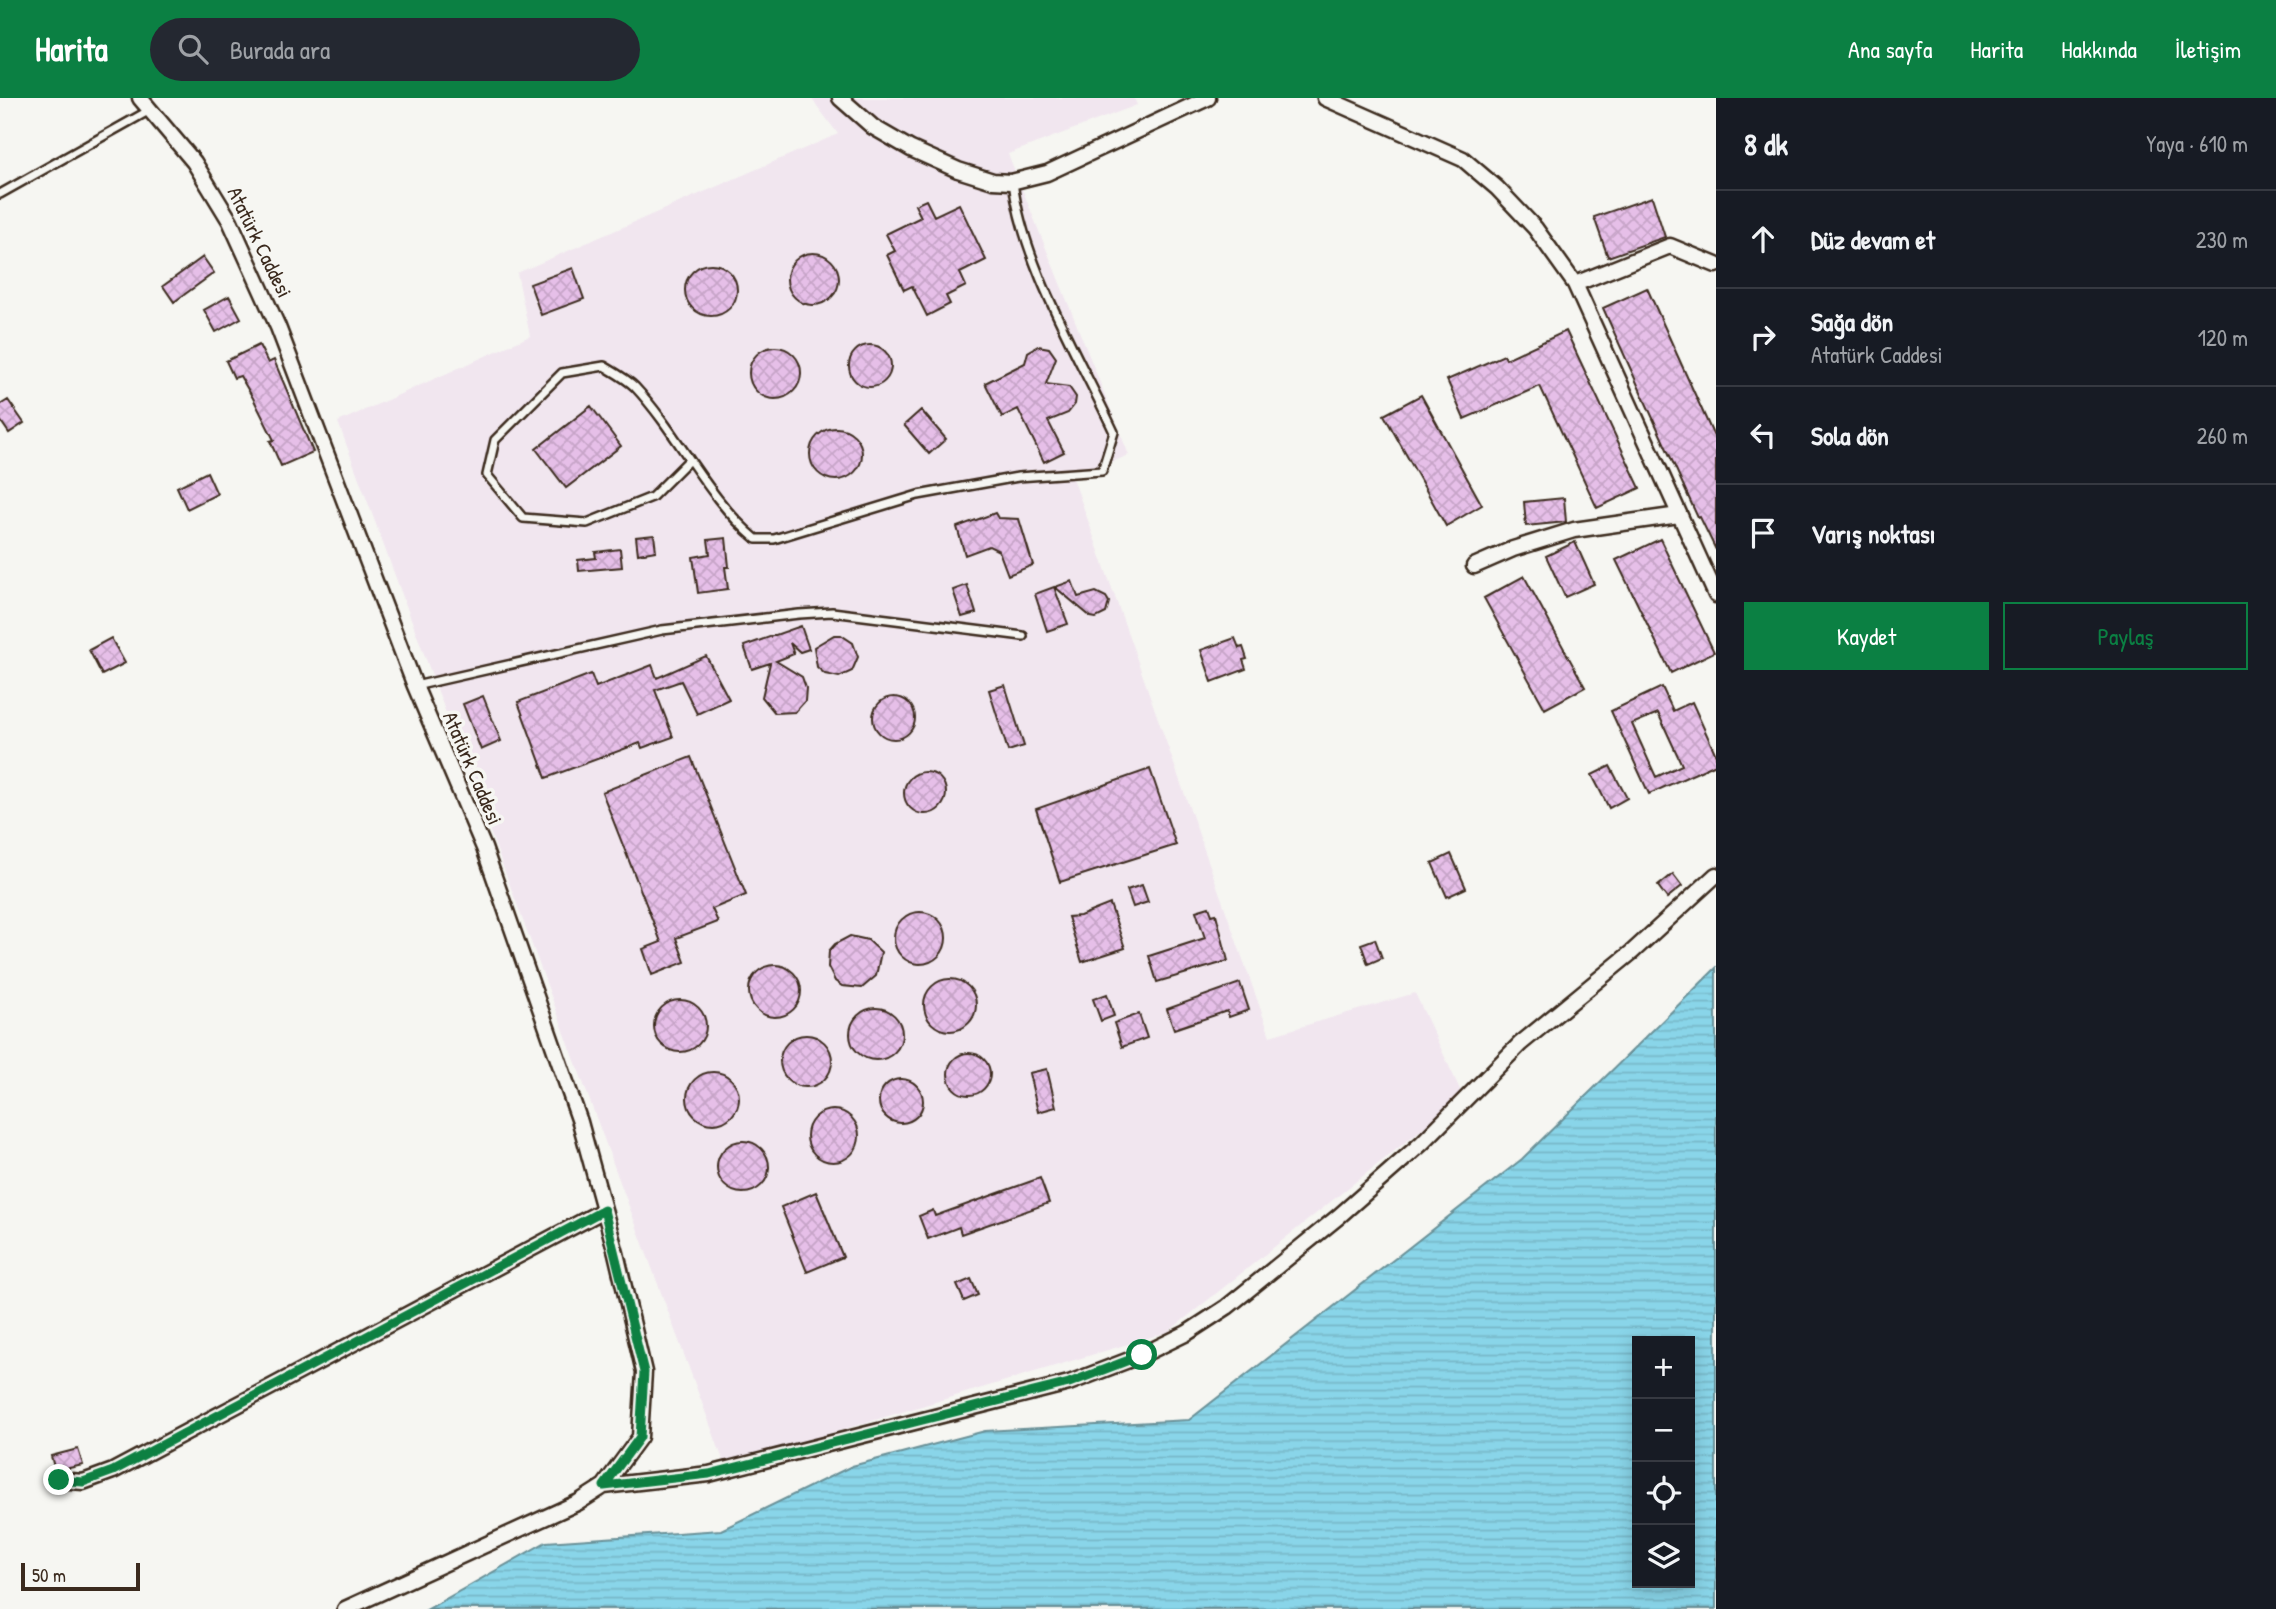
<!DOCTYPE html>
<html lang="tr">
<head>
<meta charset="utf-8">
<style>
	body { margin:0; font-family:"Patrick Hand",sans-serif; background:#242831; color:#f1f3f6 }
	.controls { position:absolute; right:21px; bottom:21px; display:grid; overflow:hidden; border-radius:0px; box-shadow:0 4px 18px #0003 }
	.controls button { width:63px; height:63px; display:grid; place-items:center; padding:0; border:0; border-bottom:2px solid #363941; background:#171b24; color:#f1f3f6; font:35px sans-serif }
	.scale { position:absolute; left:21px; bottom:18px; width:119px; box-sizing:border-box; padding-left:7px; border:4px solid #3b2a1e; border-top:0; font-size:19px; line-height:24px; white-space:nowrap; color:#3b2a1e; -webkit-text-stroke:5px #f6f6f2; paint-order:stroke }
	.stop { position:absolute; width:21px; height:21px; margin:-16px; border:5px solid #0b8043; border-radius:50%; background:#fff }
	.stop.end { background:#0b8043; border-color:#fff; box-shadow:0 2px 7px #0008 }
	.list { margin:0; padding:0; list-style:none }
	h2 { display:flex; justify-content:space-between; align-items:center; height:91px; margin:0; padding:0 28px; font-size:30px }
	h2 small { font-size:23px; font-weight:400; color:#9ea1a6 }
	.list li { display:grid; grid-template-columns:46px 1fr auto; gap:21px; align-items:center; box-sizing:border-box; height:98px; padding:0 28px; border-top:2px solid #363941 }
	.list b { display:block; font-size:26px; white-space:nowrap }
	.list p { margin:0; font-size:23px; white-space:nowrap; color:#9ea1a6 }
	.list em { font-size:23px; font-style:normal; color:#9ea1a6 }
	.actions { display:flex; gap:14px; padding:21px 28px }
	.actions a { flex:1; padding:16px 0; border:2px solid #0b8043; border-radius:0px; text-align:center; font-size:24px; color:#0b8043 }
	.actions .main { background:#0b8043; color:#fff }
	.icon { flex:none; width:38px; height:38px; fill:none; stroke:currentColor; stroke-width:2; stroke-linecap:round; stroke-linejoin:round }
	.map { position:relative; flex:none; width:1716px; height:1511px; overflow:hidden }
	header { display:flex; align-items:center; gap:42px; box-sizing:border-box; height:98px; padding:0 35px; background:#0b8043; color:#fff }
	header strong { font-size:33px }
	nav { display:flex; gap:38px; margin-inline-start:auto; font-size:24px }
	.search { width:490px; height:63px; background:#242831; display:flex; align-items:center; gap:18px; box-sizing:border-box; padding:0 24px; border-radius:38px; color:#9ea1a6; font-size:26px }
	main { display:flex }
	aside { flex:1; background:#171b24 }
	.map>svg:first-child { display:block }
</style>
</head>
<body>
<header>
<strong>Harita</strong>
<div class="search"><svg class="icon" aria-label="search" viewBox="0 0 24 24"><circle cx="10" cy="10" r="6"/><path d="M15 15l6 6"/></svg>Burada ara</div>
<nav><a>Ana sayfa</a><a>Harita</a><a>Hakkında</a><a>İletişim</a></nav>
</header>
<main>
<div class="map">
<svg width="1716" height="1511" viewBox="0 0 1716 1511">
	<defs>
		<pattern id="water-rules" width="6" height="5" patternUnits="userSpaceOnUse" patternTransform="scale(1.75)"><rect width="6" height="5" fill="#89d5e9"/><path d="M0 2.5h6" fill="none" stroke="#77b7c7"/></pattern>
		<pattern id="building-cross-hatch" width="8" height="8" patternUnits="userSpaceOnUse" patternTransform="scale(1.75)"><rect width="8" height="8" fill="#e6bfe8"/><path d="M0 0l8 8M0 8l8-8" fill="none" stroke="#c6a4c7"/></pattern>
	</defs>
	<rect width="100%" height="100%" fill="#f6f6f2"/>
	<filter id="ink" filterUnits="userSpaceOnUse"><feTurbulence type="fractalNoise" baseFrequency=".0143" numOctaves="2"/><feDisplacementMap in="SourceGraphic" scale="14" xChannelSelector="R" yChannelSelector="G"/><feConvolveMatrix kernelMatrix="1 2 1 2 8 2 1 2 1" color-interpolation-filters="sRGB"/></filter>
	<g filter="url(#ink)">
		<path fill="#f1e6ef" d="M 811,0 L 1134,0 L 1137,7 L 1008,56 L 1129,357 L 1073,380 L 1270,938 L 1415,895 L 1463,998 L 1168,1234 L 725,1367 L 338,324 L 530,238 L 517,175 L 838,36 Z"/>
		<path fill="url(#water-rules)" stroke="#6a9198" stroke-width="2" fill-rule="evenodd" d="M 1716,870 L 1716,1511 L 428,1511 L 546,1444 L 721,1432 L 852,1368 L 985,1333 L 1189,1322 L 1522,1061 ZM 1637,1243 L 1690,1243 L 1690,1485 L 1637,1485 Z"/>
		<path fill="url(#building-cross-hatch)" stroke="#3b2a1e" stroke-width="2" fill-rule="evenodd" d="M 1652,99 L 1665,139 L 1608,159 L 1594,119 Z
			M 926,102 L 934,118 L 959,106 L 986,162 L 960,175 L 966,188 L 946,198 L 950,206 L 927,218 L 912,188 L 904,192 L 887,157 L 895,153 L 886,136 L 921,119 L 915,107 Z
			M787 181a26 26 0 1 1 52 0a26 26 0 1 1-52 0Z
			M 203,159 L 214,175 L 174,204 L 163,188 Z
			M685 192a26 26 0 1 1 52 0a26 26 0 1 1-52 0Z
			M 573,170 L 584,201 L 541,217 L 530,186 Z
			M 1647,190 L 1716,343 L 1716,452 L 1700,419 L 1698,420 L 1603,210 Z
			M 229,198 L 241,220 L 216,234 L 204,212 Z
			M 1566,233 L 1640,390 L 1597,410 L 1540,288 L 1464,321 L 1447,282 L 1504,257 L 1506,261 Z
			M849 268a21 21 0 1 1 42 0a21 21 0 1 1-42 0Z
			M 259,247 L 268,265 L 274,262 L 313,354 L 281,368 L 270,343 L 274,342 L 253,300 L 240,278 L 234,280 L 226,263 Z
			M 1038,248 L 1049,250 L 1056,260 L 1046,286 L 1069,289 L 1076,299 L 1075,306 L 1068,315 L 1048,323 L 1064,354 L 1044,364 L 1018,311 L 1002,319 L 985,285 L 1025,265 L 1028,254 Z
			M749 275a26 26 0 1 1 52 0a26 26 0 1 1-52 0Z
			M 1421,297 L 1482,407 L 1446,428 L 1384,317 Z
			M 8,302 L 24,325 L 9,335 L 0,322 L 0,307 Z
			M 591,308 L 621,348 L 566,390 L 536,351 Z
			M 921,312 L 946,341 L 929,356 L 904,327 Z
			M810 356a26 26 0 1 1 52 0a26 26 0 1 1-52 0Z
			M 207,374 L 217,396 L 187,411 L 177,389 Z
			M 1564,400 L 1566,424 L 1526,428 L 1524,404 Z
			M 995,415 L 998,420 L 1019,421 L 1033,467 L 1008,477 L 999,453 L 989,448 L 965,457 L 957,429 Z
			M 654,437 L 656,453 L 638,456 L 636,439 Z
			M 726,440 L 729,469 L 725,469 L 728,491 L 698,495 L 693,459 L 710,456 L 708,442 Z
			M 1660,441 L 1714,554 L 1671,575 L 1616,462 Z
			M 1575,444 L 1594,486 L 1565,499 L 1546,458 Z
			M 620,451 L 622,469 L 579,473 L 578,462 L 596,460 L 595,454 Z
			M 1524,478 L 1585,589 L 1545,611 L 1484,500 Z
			M 1072,483 L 1078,499 L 1096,494 L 1106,499 L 1109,504 L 1106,515 L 1096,520 L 1091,519 L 1055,489 Z
			M 967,487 L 976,515 L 962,519 L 953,492 Z
			M 1054,489 L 1068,526 L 1047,533 L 1035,496 Z
			M 801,528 L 809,551 L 800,554 L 790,545 L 794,556 L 776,563 L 802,579 L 806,590 L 805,603 L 795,614 L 775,615 L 762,599 L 770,565 L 752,571 L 744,548 Z
			M 834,537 L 841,537 L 853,545 L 858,559 L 852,573 L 839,579 L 825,576 L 817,569 L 814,549 Z
			M 111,540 L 125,565 L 102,577 L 89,552 Z
			M 1235,540 L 1239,550 L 1243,549 L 1247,561 L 1243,562 L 1246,571 L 1212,584 L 1201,552 Z
			M 706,558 L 729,601 L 697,616 L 681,583 L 655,592 L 673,639 L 642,650 L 640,645 L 546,680 L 518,604 L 591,576 L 596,589 L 652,567 L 657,580 Z
			M 1005,587 L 1024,648 L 1008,653 L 989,592 Z
			M 1662,589 L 1673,613 L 1692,604 L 1716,657 L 1716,666 L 1649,696 L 1611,613 ZM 1658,615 L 1682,667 L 1656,679 L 1632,626 Z
			M 483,598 L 501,643 L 481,652 L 463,606 Z
			M873 620a21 21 0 1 1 42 0a21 21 0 1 1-42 0Z
			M 691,659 L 746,797 L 712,811 L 718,824 L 676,840 L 685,864 L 652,877 L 643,851 L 661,844 L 602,694 Z
			M 1610,668 L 1627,700 L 1609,710 L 1592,677 Z
			M 1150,671 L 1176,747 L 1060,784 L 1036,711 Z
			M904 695a21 21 0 1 1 42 0a21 21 0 1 1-42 0Z
			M 1451,756 L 1466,790 L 1447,799 L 1432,765 Z
			M 1673,776 L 1682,788 L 1667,800 L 1658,788 Z
			M 1142,787 L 1148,804 L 1133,809 L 1127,792 Z
			M 1110,806 L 1125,850 L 1082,864 L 1068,819 L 1080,818 Z
			M 1209,809 L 1212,817 L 1216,816 L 1228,863 L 1157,884 L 1149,858 L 1205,840 L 1196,813 Z
			M894 840a26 26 0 1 1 52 0a26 26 0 1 1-52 0Z
			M 850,838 L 868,842 L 881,854 L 876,878 L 862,890 L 842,888 L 835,883 L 828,869 L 829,853 L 835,846 Z
			M 1375,841 L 1382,860 L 1368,866 L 1361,846 Z
			M749 893a26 26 0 1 1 52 0a26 26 0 1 1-52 0Z
			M924 907a26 26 0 1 1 52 0a26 26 0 1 1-52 0Z
			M 1240,885 L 1249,912 L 1229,919 L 1227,913 L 1174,931 L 1167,911 Z
			M 1107,896 L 1114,918 L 1101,923 L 1093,901 Z
			M654 928a26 26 0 1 1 52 0a26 26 0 1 1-52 0Z
			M850 936a26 26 0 1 1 52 0a26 26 0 1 1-52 0Z
			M 1139,916 L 1147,940 L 1122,949 L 1114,925 Z
			M780 963a26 26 0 1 1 52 0a26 26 0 1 1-52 0Z
			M948 976a21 21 0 1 1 42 0a21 21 0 1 1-42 0Z
			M 1047,971 L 1056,1009 L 1038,1014 L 1029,975 Z
			M687 1000a26 26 0 1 1 52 0a26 26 0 1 1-52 0Z
			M879 1003a22 22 0 1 1 44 0a22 22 0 1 1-44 0Z
			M807 1038a26 26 0 1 1 52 0a26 26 0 1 1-52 0Z
			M717 1069a26 26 0 1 1 52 0a26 26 0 1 1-52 0Z
			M 1040,1080 L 1049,1105 L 961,1136 L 959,1129 L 928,1141 L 919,1118 L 933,1112 L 935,1118 Z
			M 816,1094 L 843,1159 L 807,1174 L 781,1109 Z
			M 971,1181 L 978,1197 L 964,1203 L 957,1187 Z
			M 78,1351 L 83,1367 L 55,1373 L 51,1358 Z"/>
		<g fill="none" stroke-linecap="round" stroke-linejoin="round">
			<defs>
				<path id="lane" d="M 0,96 L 150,12
					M 689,362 L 652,399 L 587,425 L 523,420 L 487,377 L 495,342 L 562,275 L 604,268 C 614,274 627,281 635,289 C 679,336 706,399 756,441 L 774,441 L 918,397 L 1018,379 L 1102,373 L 1114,334 C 1079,258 1023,167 1013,84
					M 415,588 L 662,532 L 799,516 L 832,514 L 1023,538"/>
				<path id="street" d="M 140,0 L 194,64 L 230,123 L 278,229 L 415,588 L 484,750 L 580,1024 L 616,1155 L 644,1274 L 640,1339 L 604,1388
					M 840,0 L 873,29 L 911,51 L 958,72 L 993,83 L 1011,84 L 1047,75 L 1208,0
					M 1325,0 L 1463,61 L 1497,90 L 1535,130 L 1575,186 L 1716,497
					M 1575,186 L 1670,148 L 1716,167
					M 1474,468 L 1513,451 L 1574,432 L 1679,417
					M 59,1382 L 83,1384 L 113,1373 L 604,1112
					M 345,1511 L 579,1404 L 604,1388 L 709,1376 L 1069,1285 L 1142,1257 L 1187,1235 L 1227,1209 L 1338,1119 L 1422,1045 L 1520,946 L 1632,854 L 1716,777"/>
			</defs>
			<use href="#lane" stroke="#3b2a1e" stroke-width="12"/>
			<use href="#street" stroke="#3b2a1e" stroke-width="19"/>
			<use href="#lane" stroke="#f6f6f2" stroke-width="7"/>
			<use href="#street" stroke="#f6f6f2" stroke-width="14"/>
		</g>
	</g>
	<g fill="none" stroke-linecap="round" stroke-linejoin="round" filter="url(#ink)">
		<path stroke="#0b8043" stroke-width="9" d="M 59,1382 L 83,1384 L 113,1373 L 604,1112 L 644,1274 L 640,1339 L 604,1388 L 709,1376 L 1069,1285 L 1142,1257"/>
	</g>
	<g text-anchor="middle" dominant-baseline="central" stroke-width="7" stroke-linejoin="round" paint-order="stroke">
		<g font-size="21" fill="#3b2a1e" stroke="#f6f6f2">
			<text transform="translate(260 144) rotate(64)">Atatürk Caddesi</text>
			<text transform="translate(473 670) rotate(67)">Atatürk Caddesi</text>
		</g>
	</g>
</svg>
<div class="controls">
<button>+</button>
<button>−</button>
<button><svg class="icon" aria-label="locate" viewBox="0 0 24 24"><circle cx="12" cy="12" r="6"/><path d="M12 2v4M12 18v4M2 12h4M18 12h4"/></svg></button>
<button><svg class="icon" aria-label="layers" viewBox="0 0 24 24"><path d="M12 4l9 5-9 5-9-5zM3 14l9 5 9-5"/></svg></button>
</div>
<div class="scale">50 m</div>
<div class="stop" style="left:1142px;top:1257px"></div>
<div class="stop end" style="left:59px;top:1382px"></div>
</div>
<aside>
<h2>8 dk<small>Yaya · 610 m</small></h2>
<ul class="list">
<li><svg class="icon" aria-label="ahead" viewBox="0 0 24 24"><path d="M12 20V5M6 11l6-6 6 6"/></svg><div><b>Düz devam et</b></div><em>230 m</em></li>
<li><svg class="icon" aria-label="right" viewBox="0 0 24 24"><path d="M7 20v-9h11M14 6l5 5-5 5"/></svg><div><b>Sağa dön</b><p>Atatürk Caddesi</p></div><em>120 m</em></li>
<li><svg class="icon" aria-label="left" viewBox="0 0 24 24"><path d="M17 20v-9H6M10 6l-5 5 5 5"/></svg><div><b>Sola dön</b></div><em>260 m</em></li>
<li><svg class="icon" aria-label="arrive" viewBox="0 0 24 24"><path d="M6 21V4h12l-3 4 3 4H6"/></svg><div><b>Varış noktası</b></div></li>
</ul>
<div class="actions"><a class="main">Kaydet</a><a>Paylaş</a></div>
</aside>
</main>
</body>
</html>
